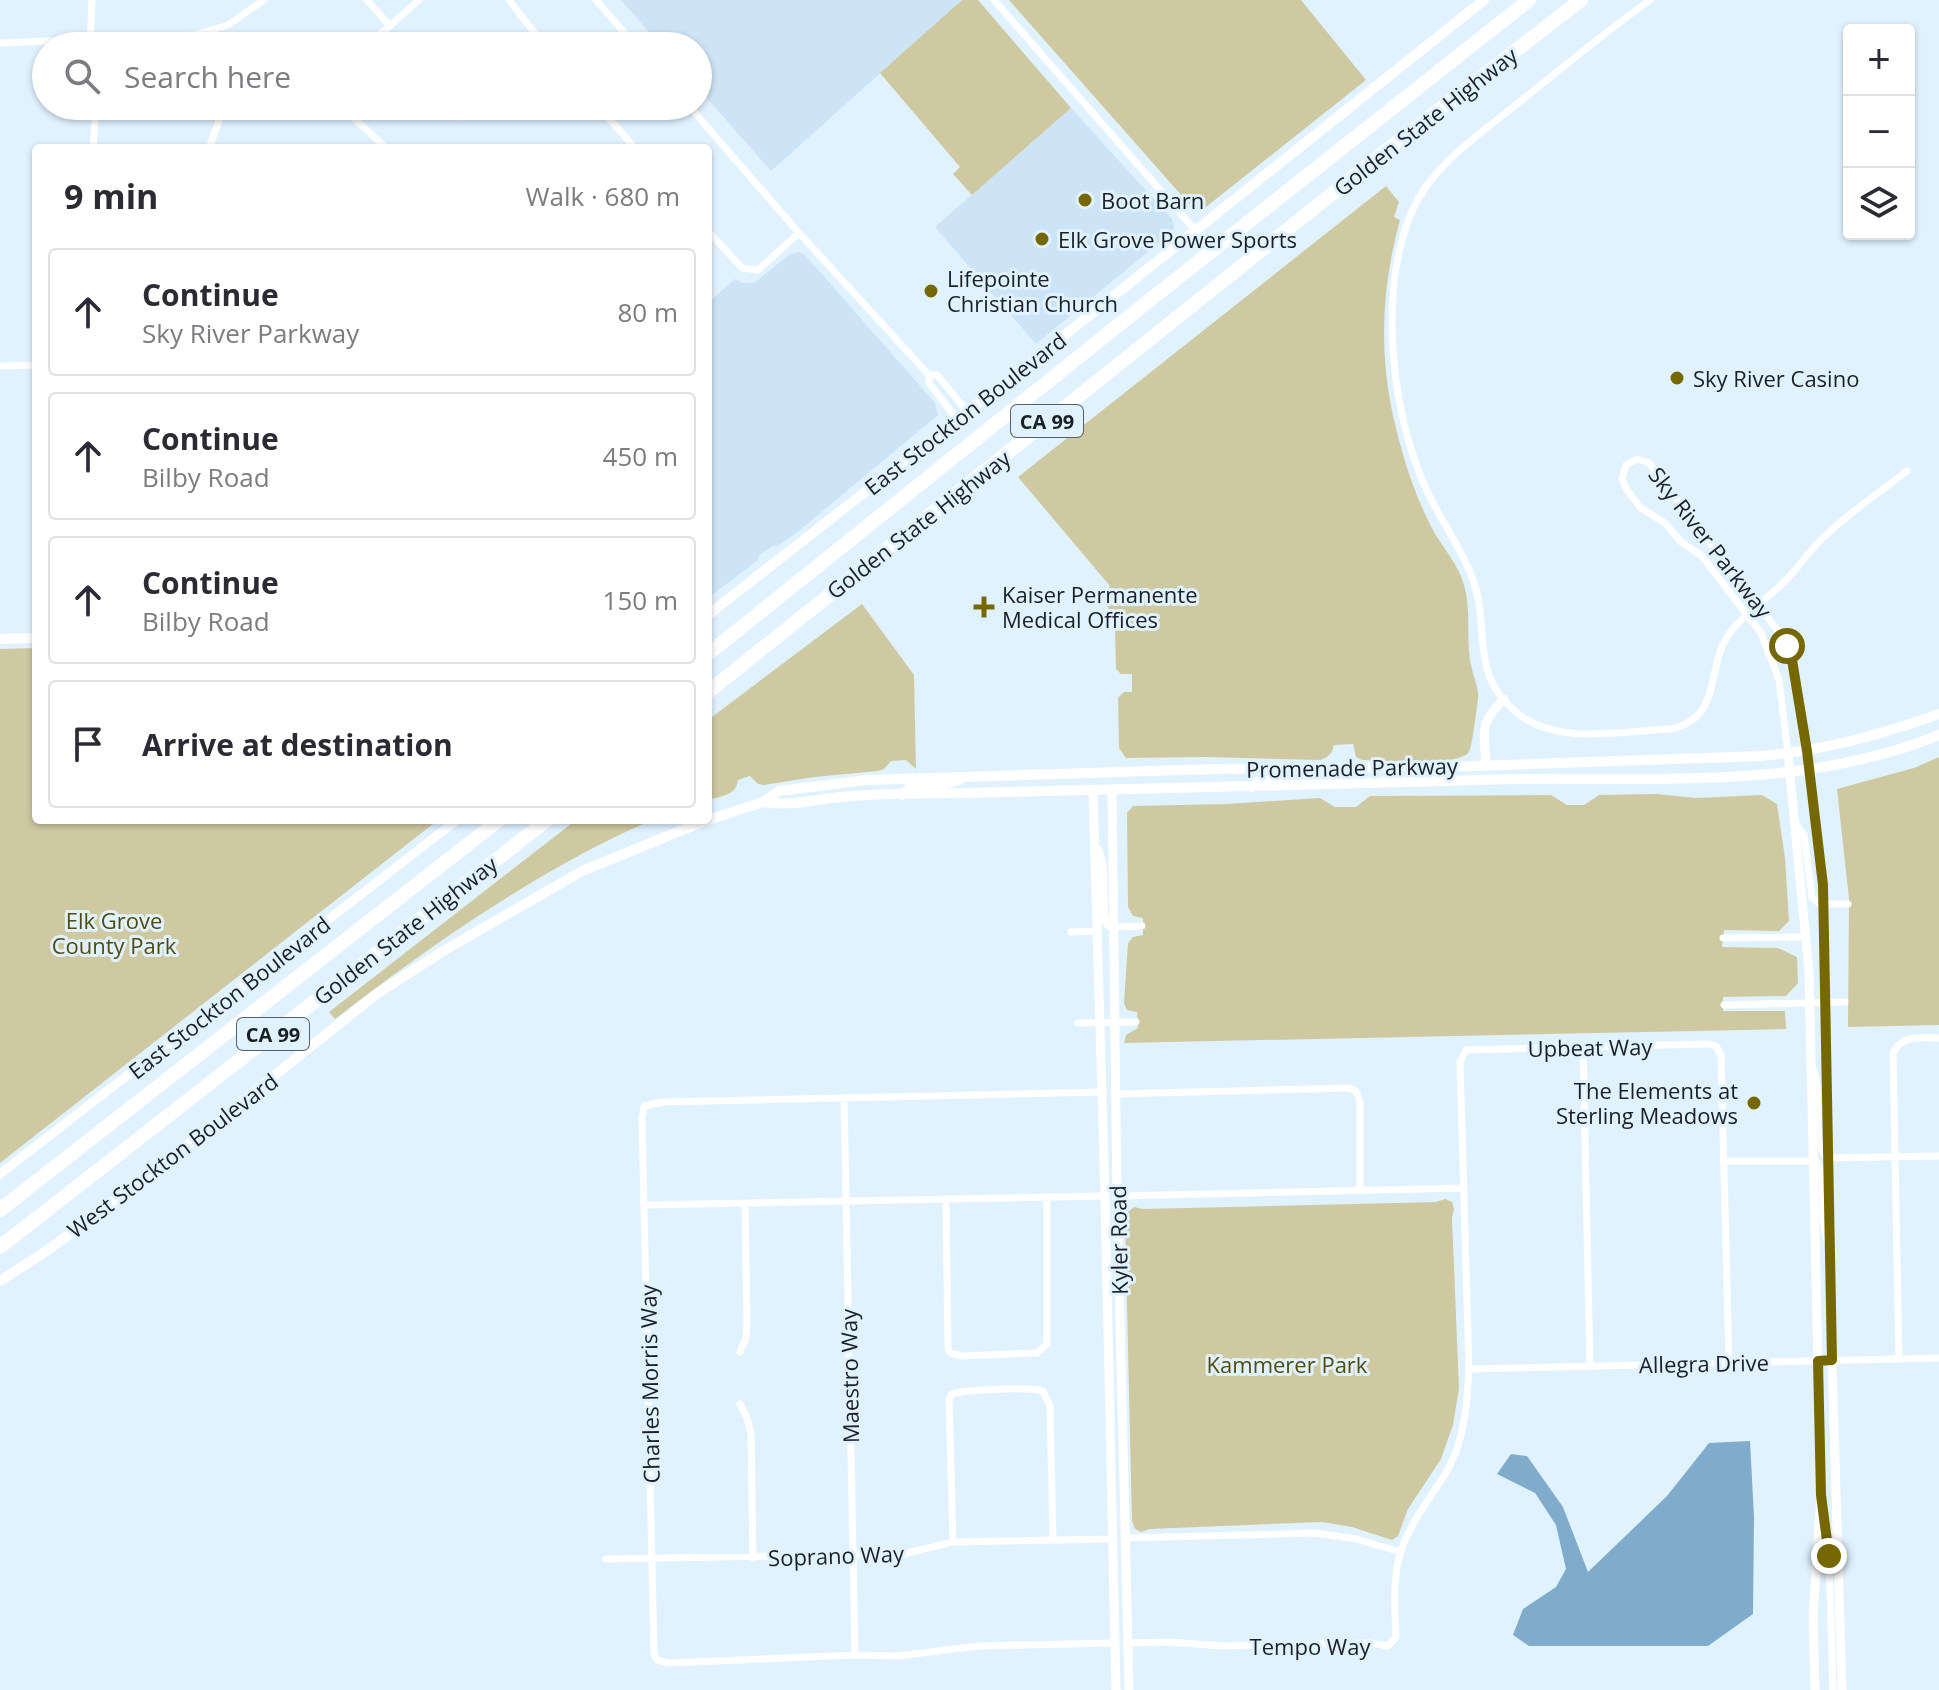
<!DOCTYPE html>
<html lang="en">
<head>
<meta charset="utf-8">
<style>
	body { margin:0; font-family:"Open Sans",sans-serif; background:#f7f7f7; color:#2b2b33 }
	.controls { position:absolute; right:24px; top:24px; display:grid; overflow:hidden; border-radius:8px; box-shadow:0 2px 6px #0004 }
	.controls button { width:72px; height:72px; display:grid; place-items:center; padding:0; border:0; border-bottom:2px solid #e1e1e2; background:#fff; color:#2b2b33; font:40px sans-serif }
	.stop { position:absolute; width:24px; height:24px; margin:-18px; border:6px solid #766800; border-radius:50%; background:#fff }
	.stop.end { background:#766800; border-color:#fff; box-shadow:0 2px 8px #0008 }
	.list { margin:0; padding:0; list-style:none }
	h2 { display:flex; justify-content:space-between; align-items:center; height:104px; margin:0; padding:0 32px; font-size:34px }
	h2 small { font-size:26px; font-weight:400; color:#7c7c81 }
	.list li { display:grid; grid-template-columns:52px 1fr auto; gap:24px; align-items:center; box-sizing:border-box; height:128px; margin:0 16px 16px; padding:0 16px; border:2px solid #e1e1e2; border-radius:8px }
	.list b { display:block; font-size:30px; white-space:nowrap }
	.list p { margin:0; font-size:26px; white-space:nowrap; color:#7c7c81 }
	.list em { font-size:26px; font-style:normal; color:#7c7c81 }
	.icon { flex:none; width:44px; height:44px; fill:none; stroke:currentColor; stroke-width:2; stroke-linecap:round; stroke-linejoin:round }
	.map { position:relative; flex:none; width:1939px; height:1690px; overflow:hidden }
	.search { position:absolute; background:#fff; box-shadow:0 2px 6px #0004; left:32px; top:32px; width:680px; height:88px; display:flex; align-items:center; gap:20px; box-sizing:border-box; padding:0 28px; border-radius:44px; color:#7c7c81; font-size:30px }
	.panel { position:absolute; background:#fff; box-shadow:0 2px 6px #0004; left:32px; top:144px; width:680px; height:680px; border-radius:8px }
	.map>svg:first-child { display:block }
</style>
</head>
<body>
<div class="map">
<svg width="1939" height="1690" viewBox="0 0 1939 1690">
	<rect width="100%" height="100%" fill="#e1f2ff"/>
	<path fill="#cce4f5" d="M 621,0 L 962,0 L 771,171 L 698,88 L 698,46 L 661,46 Z
		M 1071,108 L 1172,219 L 1174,227 L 1172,232 L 1036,344 L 935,227 Z
		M 800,252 L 806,256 L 935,403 L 938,415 L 800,530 L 778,546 L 773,546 L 759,555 L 758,560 L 708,598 L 708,303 L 735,279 L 742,283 L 754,283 L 790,254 Z"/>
	<path fill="#cfc9a2" d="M 962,0 L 978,0 L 1071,108 L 972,195 L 953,174 L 960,167 L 880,73 Z
		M 1009,0 L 1301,0 L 1366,80 L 1206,207 L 1198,209 L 1190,205 Z
		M 1386,186 L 1399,202 L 1394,217 L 1400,220 C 1383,281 1379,343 1391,406 C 1400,449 1413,493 1434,532 C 1444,549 1459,566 1464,585 C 1472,612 1465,642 1472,669 C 1474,679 1479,688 1478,699 C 1477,706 1472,748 1469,752 C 1458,767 1383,760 1362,760 L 1356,757 L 1353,744 L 1334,745 C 1332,754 1329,757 1320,760 L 1206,757 L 1126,758 L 1119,748 L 1118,698 L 1124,692 L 1132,692 L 1132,674 L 1121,674 L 1116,669 L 1115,631 L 1106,600 L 1106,592 L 1110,586 L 1018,477 Z
		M 862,604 L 914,675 L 916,769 L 906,760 L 891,761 L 884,769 L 878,771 L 814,777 L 764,785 L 758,784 L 750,776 L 738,780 C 736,796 721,796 708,800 L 708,720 Z
		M 36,648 L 36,820 L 438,820 L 0,1163 L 0,649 Z
		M 1939,757 L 1939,1025 L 1848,1027 L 1849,899 L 1837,789 L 1914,768 Z
		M 1656,794 L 1696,798 L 1762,795 L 1777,804 L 1785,858 L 1789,921 L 1779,931 L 1724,930 L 1722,947 L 1778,948 L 1797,957 L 1798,983 L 1786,996 L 1723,997 L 1723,1011 L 1785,1011 L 1786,1029 L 1124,1043 L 1126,1035 L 1138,1028 L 1137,1012 L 1127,1010 L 1124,1003 L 1128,943 L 1133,937 L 1143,935 L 1143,918 L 1133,916 L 1128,907 L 1127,813 L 1133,806 L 1227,804 L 1320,798 L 1335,807 L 1356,807 L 1370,796 L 1551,795 L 1567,805 L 1584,805 L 1599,795 Z
		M 576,820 L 652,820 C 543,867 429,946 335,1019 L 329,1012 Z
		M 1445,1199 L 1452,1202 L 1454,1209 L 1452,1218 L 1459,1388 L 1453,1425 L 1441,1459 L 1408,1509 L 1398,1536 L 1392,1540 L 1352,1527 L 1322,1522 L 1150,1529 L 1141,1532 L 1135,1529 L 1132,1521 L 1125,1219 L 1128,1212 L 1134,1207 L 1143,1209 L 1436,1202 Z"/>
	<path fill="#80accb" d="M 1750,1441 L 1754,1517 L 1753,1614 L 1708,1646 L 1529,1646 L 1513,1635 L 1523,1609 L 1556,1587 L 1566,1569 L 1556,1525 L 1535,1493 L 1497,1474 L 1511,1454 L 1527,1456 L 1563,1507 L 1588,1572 L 1667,1496 L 1709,1443 Z"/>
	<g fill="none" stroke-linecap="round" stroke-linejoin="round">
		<path stroke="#fff" stroke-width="7" d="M 367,0 L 389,25
			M 509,0 L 545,46
			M 596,0 L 636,46
			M 994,0 L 1195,230
			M 1650,0 C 1604,33 1561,69 1517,104 C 1479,135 1432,165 1412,211 C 1378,292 1391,410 1426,489 C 1440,519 1462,549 1473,580 C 1491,628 1468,673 1517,713 C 1558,746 1621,731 1670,729 C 1722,719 1706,671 1727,637 C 1740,617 1763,602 1780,586 C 1797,571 1808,551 1825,536 C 1850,512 1880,492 1907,471
			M 0,43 L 194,35 L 228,25 L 264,0
			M 90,46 L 92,0
			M 367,46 L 419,0
			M 341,106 L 386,148
			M 598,106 L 635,148
			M 689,106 L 799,233 L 929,375 L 937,375 L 967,411
			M 461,117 L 474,113 L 482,106
			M 93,148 L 96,106
			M 209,148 L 220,118
			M 708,231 L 742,268 L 758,270 L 799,233
			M 0,366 L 36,365
			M 929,375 L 929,383 L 957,419
			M 1788,754 L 1779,680 L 1761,633 L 1701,555 L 1681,542 L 1665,523 L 1641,508 L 1627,490 L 1622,479 L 1626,465 L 1637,459 L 1649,463 L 1782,636 L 1792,660 L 1807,751
			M 1795,823 L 1804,835 L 1812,898 L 1820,904 L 1848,904
			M 1115,927 L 1142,926
			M 1071,932 L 1096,931
			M 1723,938 L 1806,937
			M 1724,1005 L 1845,1002
			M 1078,1023 L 1136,1022
			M 1583,1047 L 1590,1366
			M 1814,1071 C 1823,1096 1811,1141 1827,1158 L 1939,1156
			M 1102,1092 L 664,1102 L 644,1106 L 642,1118 L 654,1654 L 657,1660 L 668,1663 L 855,1655 L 898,1656 L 978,1646 L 1115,1643
			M 1115,1094 L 1349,1088 L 1356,1091 L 1360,1102 L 1360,1190
			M 844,1098 L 855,1655
			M 1723,1161 L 1816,1161 C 1829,1179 1817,1219 1828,1243
			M 1117,1196 L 1463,1188
			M 946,1199 L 948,1348 L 950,1353 L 961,1356 L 1037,1353 L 1047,1344 L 1047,1197
			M 645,1205 L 1105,1196
			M 740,1352 L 746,1338 L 747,1323 L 745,1203
			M 1899,1359 L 1893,1053 C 1902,1034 1921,1038 1939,1038
			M 1469,1369 L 1939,1358
			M 740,1404 L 747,1418 L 751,1434 L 753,1558
			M 1823,1518 L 1829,1556 L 1833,1690
			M 1125,1538 L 1315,1533 L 1356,1539 L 1401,1552
			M 953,1542 L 949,1400 L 951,1395 C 961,1389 1031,1387 1043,1391 L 1050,1406 L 1053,1540
			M 606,1559 L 903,1554 L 953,1542 L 1113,1539
			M 1127,1643 L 1169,1642 L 1223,1646 L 1370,1643 L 1388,1646 L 1396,1637 C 1395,1609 1392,1579 1401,1551 C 1411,1521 1431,1497 1447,1471 C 1465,1439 1467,1404 1469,1369 L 1460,1062 L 1466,1050 L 1708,1044 L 1716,1046 L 1721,1055 L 1729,1363"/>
		<path stroke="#fff" stroke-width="9" d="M 1807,751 L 1823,885 L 1832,1360 L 1842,1690
			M 1788,754 L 1809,972 L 1821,1495 L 1813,1616 L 1815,1690
			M 1486,764 C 1484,730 1479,724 1504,699
			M 1112,791 L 1117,1196 L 1129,1690
			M 1093,792 L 1105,1196 L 1116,1690
			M 1098,850 L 1102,865 L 1104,919 L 1109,925 L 1115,927
			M 0,1174 L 457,820"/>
		<path stroke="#fff" stroke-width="10" d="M 708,615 L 1031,362 L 1484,0
			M 0,639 L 36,638
			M 1251,787 L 1263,778 L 1281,776
			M 902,795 L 911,786 L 941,785 L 960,780
			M 763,802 C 789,807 814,799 841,797 C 882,793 925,793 967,793 C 1150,790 1333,783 1516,779 C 1658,777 1804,790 1939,735
			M 708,820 L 763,802 L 779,791 L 867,780 L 1215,769 L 1444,767 L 1761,756 C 1823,751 1881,735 1939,714
			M 0,1281 L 48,1250 L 167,1161 L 378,993 L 440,953 L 582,871 L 707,820"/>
		<path stroke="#fff" stroke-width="14" d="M 708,654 L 1131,315 L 1529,0
			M 708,692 L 1387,150 L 1581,0
			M 0,1210 L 499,820
			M 0,1247 L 547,820"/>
	</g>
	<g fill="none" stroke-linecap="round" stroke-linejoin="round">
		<path stroke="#766800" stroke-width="10" d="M 1787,646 L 1792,660 L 1807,751 L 1823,885 L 1832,1360 L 1818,1361 L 1821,1495 L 1829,1556"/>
	</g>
	<g fill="#766800" stroke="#e1f2ff" stroke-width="3">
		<circle cx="1085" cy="200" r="8"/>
		<circle cx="1042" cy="239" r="8"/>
		<circle cx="931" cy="291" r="8"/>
		<circle cx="1677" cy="378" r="8"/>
		<path d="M980 595h8v8h8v8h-8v8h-8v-8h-8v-8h8z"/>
		<circle cx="1754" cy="1103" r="8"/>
	</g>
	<g text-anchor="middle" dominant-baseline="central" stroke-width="6" stroke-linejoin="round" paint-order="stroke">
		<g fill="#e1f2ff" stroke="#565f66" stroke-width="2">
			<rect x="1011" y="405" width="72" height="32" rx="6"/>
			<rect x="237" y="1018" width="72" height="32" rx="6"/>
		</g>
		<g font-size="20" font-weight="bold" fill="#1a2024">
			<text x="1047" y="421">CA 99</text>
			<text x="273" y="1034">CA 99</text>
		</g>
		<g font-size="22" fill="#1a2024" stroke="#e1f2ff">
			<text transform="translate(1425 121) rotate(-38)">Golden State Highway</text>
			<text transform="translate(965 413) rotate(-38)">East Stockton Boulevard</text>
			<text transform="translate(918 524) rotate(-38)">Golden State Highway</text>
			<text transform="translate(1711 542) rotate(52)">Sky River Parkway</text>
			<text transform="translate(1352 767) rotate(-1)">Promenade Parkway</text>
			<text transform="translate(405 930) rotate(-38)">Golden State Highway</text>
			<text transform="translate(229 997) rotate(-38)">East Stockton Boulevard</text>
			<text transform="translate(1590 1047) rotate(-1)">Upbeat Way</text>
			<text transform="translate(172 1155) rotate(-37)">West Stockton Boulevard</text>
			<text transform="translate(1118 1240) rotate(-91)">Kyler Road</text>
			<text transform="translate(1704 1363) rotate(-1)">Allegra Drive</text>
			<text transform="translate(849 1376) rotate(-91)">Maestro Way</text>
			<text transform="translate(649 1384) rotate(-91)">Charles Morris Way</text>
			<text transform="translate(836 1555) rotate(-2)">Soprano Way</text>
			<text x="1310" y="1646">Tempo Way</text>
		</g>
		<g font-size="22" fill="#1a2024" stroke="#e1f2ff" text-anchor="start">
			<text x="1101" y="200">Boot Barn</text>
			<text x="1058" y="239">Elk Grove Power Sports</text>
			<text x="947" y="278">Lifepointe<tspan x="947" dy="25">Christian Church</tspan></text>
			<text x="1693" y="378">Sky River Casino</text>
			<text x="1002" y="594">Kaiser Permanente<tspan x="1002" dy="25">Medical Offices</tspan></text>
			<text x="1738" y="1090" text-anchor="end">The Elements at<tspan x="1738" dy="25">Sterling Meadows</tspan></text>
		</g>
		<g font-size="22" fill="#524a0f" stroke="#e1f2ff">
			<text x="114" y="920">Elk Grove<tspan x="114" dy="25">County Park</tspan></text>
			<text x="1287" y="1364">Kammerer Park</text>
		</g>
	</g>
</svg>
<div class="controls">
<button>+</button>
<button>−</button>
<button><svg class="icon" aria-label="layers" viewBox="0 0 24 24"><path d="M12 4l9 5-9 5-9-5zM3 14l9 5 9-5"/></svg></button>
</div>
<div class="stop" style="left:1787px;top:646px"></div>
<div class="stop end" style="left:1829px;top:1556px"></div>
<div class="search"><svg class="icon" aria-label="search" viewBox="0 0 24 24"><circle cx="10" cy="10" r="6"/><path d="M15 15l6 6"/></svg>Search here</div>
<section class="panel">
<h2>9 min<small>Walk · 680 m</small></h2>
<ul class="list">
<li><svg class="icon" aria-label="ahead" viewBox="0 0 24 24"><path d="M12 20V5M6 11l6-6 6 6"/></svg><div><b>Continue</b><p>Sky River Parkway</p></div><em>80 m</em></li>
<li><svg class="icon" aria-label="ahead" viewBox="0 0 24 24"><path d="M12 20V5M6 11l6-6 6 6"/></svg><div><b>Continue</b><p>Bilby Road</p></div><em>450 m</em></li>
<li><svg class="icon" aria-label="ahead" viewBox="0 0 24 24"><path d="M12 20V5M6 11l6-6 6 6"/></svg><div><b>Continue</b><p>Bilby Road</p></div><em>150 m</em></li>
<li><svg class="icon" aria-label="arrive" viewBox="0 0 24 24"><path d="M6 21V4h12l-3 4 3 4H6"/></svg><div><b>Arrive at destination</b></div></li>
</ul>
</section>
</div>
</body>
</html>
